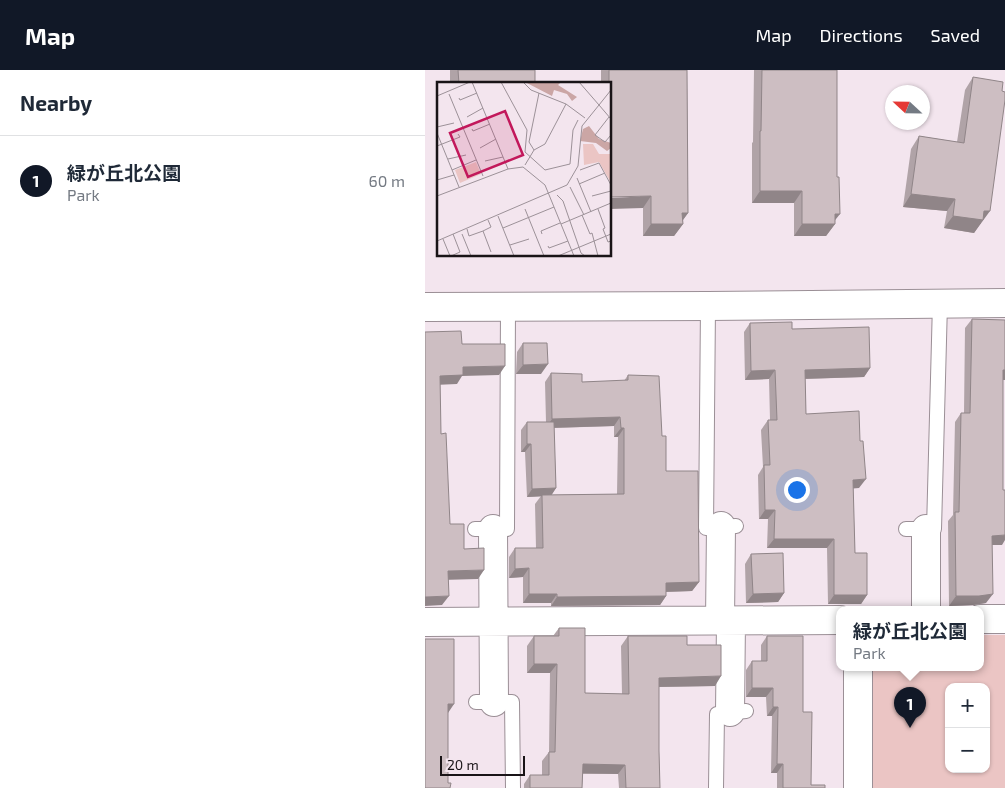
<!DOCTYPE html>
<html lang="en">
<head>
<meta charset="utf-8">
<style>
	body { margin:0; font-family:"Exo 2","Noto Sans JP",sans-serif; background:#f2f2f3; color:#1f2937 }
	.controls { position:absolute; right:15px; bottom:15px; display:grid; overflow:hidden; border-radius:10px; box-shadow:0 1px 4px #0004 }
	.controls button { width:45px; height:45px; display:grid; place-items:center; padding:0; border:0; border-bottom:1px solid #e0e1e3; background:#fff; color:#1f2937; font:25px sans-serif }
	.compass { position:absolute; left:460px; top:15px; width:45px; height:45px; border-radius:50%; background:#fff; box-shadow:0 1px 4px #0004; rotate:292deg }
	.scale { position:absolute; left:15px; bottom:12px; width:85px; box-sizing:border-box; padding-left:5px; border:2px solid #191417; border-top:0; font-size:14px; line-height:18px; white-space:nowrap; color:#191417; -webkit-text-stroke:4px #f3e5ee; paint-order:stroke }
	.you { position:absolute; left:371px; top:419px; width:18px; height:18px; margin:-12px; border:4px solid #fff; border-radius:50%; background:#1a73e8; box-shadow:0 0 0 8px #1a73e833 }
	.badge { display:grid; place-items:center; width:32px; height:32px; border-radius:50%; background:#111827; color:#fff; font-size:16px; font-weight:700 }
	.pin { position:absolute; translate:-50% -41px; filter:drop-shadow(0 1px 2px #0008) }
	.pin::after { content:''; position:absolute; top:26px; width:18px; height:15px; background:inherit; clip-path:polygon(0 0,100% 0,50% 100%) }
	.popup { position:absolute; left:411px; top:536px; width:148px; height:65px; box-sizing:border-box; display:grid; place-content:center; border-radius:10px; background:#fff; filter:drop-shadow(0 1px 4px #0005); font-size:16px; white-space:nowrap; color:#747a83 }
	.popup b { font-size:19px; color:#1f2937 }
	.popup::after { content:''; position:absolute; left:50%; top:100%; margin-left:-10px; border:10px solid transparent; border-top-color:#fff }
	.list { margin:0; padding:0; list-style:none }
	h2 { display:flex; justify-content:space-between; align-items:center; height:65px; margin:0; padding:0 20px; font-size:21px }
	h2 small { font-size:16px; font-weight:400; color:#747a83 }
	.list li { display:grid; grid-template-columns:32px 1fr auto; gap:15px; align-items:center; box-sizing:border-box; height:90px; padding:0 20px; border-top:1px solid #e0e1e3 }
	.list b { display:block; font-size:19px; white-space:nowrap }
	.list p { margin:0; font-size:16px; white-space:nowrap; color:#747a83 }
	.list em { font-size:16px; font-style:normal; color:#747a83 }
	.map { position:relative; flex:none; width:580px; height:718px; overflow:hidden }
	header { display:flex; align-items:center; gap:30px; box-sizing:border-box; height:70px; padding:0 25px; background:#111827; color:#fff }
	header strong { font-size:24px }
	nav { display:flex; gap:28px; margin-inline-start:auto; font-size:18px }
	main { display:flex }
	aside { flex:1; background:#fff }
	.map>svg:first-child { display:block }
</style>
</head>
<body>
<header>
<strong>Map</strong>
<nav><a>Map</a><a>Directions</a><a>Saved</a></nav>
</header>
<main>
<aside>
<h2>Nearby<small></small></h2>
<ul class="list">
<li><span class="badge">1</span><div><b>緑が丘北公園</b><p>Park</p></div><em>60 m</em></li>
</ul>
</aside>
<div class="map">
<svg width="580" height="718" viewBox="0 0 580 718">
	<rect width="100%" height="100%" fill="#f3e5ee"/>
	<path fill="#ebc5c4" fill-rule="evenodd" d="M 555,565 L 580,565 L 580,718 L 446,718 L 448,597 L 555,597 ZM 524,617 L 561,617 L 561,699 L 524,699 Z"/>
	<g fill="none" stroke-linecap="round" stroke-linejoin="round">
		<defs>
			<path id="lane" d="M 283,236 L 281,458 L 311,456
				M 50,459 L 82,459 L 83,237
				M 481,459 L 509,459 L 515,233
				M 51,632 L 87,632 L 88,718
				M 291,718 L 292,644 L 321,641"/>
			<path id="street" d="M 0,237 L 283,236 L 580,233
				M 68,459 L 69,632
				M 501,459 L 501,539
				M 555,549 L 580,549
				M 295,551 L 296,456
				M 0,552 L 415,550
				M 433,597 L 433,718
				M 305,642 L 306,551"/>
		</defs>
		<use href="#lane" stroke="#9b8f96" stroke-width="16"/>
		<use href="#street" stroke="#9b8f96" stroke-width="30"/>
		<use href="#lane" stroke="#fff" stroke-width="14"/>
		<use href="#street" stroke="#fff" stroke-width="28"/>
	</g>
	<path fill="#b0a3a7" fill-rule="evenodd" d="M 25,0 L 110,0 L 110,14 L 25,14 Z
		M 176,0 L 262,0 L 263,143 L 258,150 L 258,154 L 249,166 L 218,166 L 218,138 L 185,14 L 176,14 Z
		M 329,0 L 412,0 L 410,154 L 401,166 L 369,166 L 369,133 L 327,133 L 327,73 L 328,72 Z
		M 548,7 L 556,154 L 555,154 L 549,163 L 519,158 L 522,141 L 478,137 L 486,79 L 494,66 L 532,72 L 540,20 Z
		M 547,249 L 580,250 L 580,310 L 578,310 L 577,475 L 567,475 L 561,533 L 548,535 L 524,536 L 523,451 L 528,445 L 530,352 L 536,343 L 539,343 L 540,258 Z
		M 325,253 L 367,259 L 445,298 L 439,307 L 380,309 L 381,344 L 434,418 L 428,418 L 430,483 L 442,525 L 436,534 L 403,534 L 402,478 L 342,478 L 343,449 L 334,449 L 333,405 L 338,397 L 336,360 L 343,350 L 345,350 L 344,309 L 320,310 L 319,262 Z
		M 98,273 L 116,304 L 91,304 L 92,282 Z
		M 126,303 L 157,312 L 199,311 L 203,305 L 237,366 L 241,401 L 274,512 L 267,521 L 241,522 L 241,526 L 235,535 L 126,536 L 126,533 L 98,533 L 98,507 L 84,508 L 84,487 L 90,478 L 111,478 L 110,434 L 116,426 L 102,427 L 100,382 L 96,382 L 96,360 L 102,352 L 121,352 L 120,312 ZM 189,356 L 189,367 L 193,367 L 192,424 L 126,425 L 131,418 L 129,358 Z
		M 326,484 L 359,523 L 353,532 L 321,533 L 320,494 Z
		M 134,558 L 160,623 L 197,624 L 196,576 L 203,566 L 262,575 L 290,616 L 234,617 L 234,681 L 235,718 L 194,718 L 193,704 L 158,704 L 157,718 L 99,718 L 99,714 L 105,705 L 117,705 L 117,691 L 124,682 L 125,603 L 102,603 L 102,576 L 109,566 L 128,566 Z
		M 342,566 L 378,642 L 386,715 L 400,718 L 352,718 L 352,703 L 346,703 L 347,646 L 342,646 L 341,627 L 321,627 L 321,600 L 327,591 L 336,591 L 336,575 Z"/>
	<path fill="#908588" d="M 335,121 L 377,121 L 369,133 L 327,133 Z
		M 486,124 L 530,129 L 522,141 L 478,137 Z
		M 226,126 L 218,138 L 185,139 L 185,128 Z
		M 559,141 L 565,141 L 549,163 L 519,158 L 528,146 Z
		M 257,143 L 263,143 L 255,154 L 258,154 L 249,166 L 218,166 L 226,154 Z
		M 410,144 L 415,144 L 407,154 L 410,154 L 401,166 L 369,166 L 377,154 Z
		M 123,294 L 116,304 L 91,304 L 98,295 Z
		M 80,296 L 74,305 L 37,306 L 32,314 L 9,315 L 15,306 L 38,297 Z
		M 445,298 L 439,307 L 373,309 L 380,300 Z
		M 350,300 L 344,309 L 320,310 L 326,301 Z
		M 578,300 L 580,300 L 580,310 L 571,309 Z
		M 195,347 L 189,356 L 121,358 L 127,349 Z
		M 196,358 L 199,358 L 193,367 L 189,367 Z
		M 102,374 L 106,374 L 100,382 L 96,382 Z
		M 441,409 L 434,418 L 422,419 L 428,410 Z
		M 131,418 L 126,426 L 102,427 L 107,419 Z
		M 340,440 L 350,440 L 343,449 L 334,449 Z
		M 580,465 L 580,470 L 577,475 L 561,475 L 567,466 Z
		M 349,469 L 409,469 L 402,478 L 342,478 Z
		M 104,498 L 98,507 L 84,508 L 90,499 Z
		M 59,500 L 53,509 L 16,510 L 23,501 Z
		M 274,512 L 267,521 L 235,522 L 241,513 Z
		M 359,523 L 353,532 L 321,533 L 328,524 Z
		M 104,524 L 132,524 L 126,533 L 98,533 Z
		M 568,524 L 561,533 L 548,535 L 524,536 L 531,526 Z
		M 409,525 L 442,525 L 436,534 L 403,534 Z
		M 24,526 L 17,535 L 0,536 L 0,527 Z
		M 241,526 L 235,535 L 126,536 L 132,527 Z
		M 109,594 L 132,594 L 125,603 L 102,603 Z
		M 296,606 L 290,616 L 227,617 L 234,608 Z
		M 327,618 L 348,618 L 341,627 L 321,627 Z
		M 23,634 L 29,634 L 23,643 Z
		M 348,637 L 353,637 L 347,646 L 342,646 Z
		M 158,694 L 200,695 L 193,704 L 151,703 Z
		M 352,694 L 358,694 L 352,703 L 346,703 Z"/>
	<path fill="#cdbec2" stroke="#908588" d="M 33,0 L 110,0 L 110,14 L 34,14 Z
		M 184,0 L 262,0 L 263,143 L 257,143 L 258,154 L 226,154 L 226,126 L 185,127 L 185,14 L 184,14 Z
		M 337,0 L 412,0 L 412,107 L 414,107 L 415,144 L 410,144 L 410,154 L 377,154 L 377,121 L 335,121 L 335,61 L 336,61 Z
		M 548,7 L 578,12 L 577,21 L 580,22 L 580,30 L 565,141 L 559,141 L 558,150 L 528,146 L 530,129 L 486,124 L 494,66 L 539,73 Z
		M 547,249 L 580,250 L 580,300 L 578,300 L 578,420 L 580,420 L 580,465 L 567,466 L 568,524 L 554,526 L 531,526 L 530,442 L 534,442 L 536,343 L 545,343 Z
		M 367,252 L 367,259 L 444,257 L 445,298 L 380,300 L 381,344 L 434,341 L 435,371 L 438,371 L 441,409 L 428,410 L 430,483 L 442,483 L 442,525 L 409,525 L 409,469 L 349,469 L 350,440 L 340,440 L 339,395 L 345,395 L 343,350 L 352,350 L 350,300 L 326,301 L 325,253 Z
		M 36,261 L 37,274 L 80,274 L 80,296 L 38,297 L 38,305 L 15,306 L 16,364 L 21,363 L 25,454 L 39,454 L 39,479 L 59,478 L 59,500 L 23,501 L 24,526 L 0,527 L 0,262 Z
		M 98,273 L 122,273 L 123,294 L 98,295 Z
		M 126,303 L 157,304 L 157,312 L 203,310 L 203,305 L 234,306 L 237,366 L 241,366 L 241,401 L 273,401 L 274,512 L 241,513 L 241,526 L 132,527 L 132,524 L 104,524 L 104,498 L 90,499 L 90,478 L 118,478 L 117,425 L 199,424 L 199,358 L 196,358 L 195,347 L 127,349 Z
		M 102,352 L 129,352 L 131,418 L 107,419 L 106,374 L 102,374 Z
		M 358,483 L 359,523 L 328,524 L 326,484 Z
		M 134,558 L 160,558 L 160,623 L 204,624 L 203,566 L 262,566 L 262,575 L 296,575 L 296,606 L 234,608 L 234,681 L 235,718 L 201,718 L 200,695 L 158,694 L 157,718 L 105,718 L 105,705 L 124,705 L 124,682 L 130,682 L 132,594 L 109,594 L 109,566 L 134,566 Z
		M 342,566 L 378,566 L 378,642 L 387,642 L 386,715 L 400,715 L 400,718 L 358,718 L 358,694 L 352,694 L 353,637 L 348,637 L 348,618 L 327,618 L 327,591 L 342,591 Z
		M 0,569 L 29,569 L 29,634 L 23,634 L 23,713 L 26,713 L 25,718 L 0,718 Z"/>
	<g transform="translate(12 12)">
		<rect width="174" height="174" fill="#f3e5ee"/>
		<path d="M 146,62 L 156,62 L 162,72 L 174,72 L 174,101 L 162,80 L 147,83 ZM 39,80 L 44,92 L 23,101 L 18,88 Z" fill="#ebc5c4"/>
		<path d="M 88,0 L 124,0 L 121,3 L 140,15 L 135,19 L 130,12 L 117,8 L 115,14 ZM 152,44 L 162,57 L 174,61 L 174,66 L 170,69 L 159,61 L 143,59 L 146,47 Z" fill="#cba6a5"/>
		<path fill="none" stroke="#9c9198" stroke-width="1" d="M 35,0 L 71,87M 64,0 L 90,48 L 88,70 L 108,88 L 133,82 L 136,48 L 141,38M 86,0 L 94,8 L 129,22 L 148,36M 174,8 L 162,23 L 174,37M 102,11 L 92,60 L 97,68 L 108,62 L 129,22M 12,12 L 46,94M 0,14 L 33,0M 22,16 L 23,18 L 40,11M 30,35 L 46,26M 172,35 L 158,53 L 168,60 L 174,53M 0,45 L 17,41M 35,47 L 36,49 L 53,42M 0,51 L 22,105M 0,64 L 23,55 L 21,52M 43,66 L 59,57M 11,77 L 29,73M 48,79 L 66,75M 88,83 L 97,68M 15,88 L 39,78M 143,88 L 162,81 L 174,103M 140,96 L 154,130M 0,98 L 17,93M 142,102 L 168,91M 133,105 L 147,133M 120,113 L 126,119 L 144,171 L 148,174M 0,114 L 71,87 L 86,85 L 108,103 L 137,174M 155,114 L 174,109M 88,127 L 107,174M 161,127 L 168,146 L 166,147 L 171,160 L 174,159M 145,133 L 153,152 L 155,151 L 161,174M 61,134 L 77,174M 124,142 L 174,121M 66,146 L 117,125M 30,147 L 32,154 L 46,149 L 54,145 L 51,138M 46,149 L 54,170M 25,152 L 34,174M 105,152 L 104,149 L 123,141M 6,157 L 13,174M 0,159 L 130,103 L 141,84 L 145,44 L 162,23 L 142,0M 73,163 L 92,157M 111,164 L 112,166 L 131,159M 14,174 L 23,170 L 16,152M 121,174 L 174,152"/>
		<path fill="#c2185b" fill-opacity="0.15" stroke="#c2185b" stroke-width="2.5" d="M 68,29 L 86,73 L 31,95 L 13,51 Z"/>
		<rect width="174" height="174" fill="none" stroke="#191417" stroke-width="2.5"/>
	</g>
</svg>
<div class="controls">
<button>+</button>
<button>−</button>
</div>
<svg class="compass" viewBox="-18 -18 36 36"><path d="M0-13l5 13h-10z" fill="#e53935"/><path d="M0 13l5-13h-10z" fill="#747a83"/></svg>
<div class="scale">20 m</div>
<div class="you"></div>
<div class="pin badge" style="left:485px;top:658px">1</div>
<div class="popup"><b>緑が丘北公園</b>Park</div>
</div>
</main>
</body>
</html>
